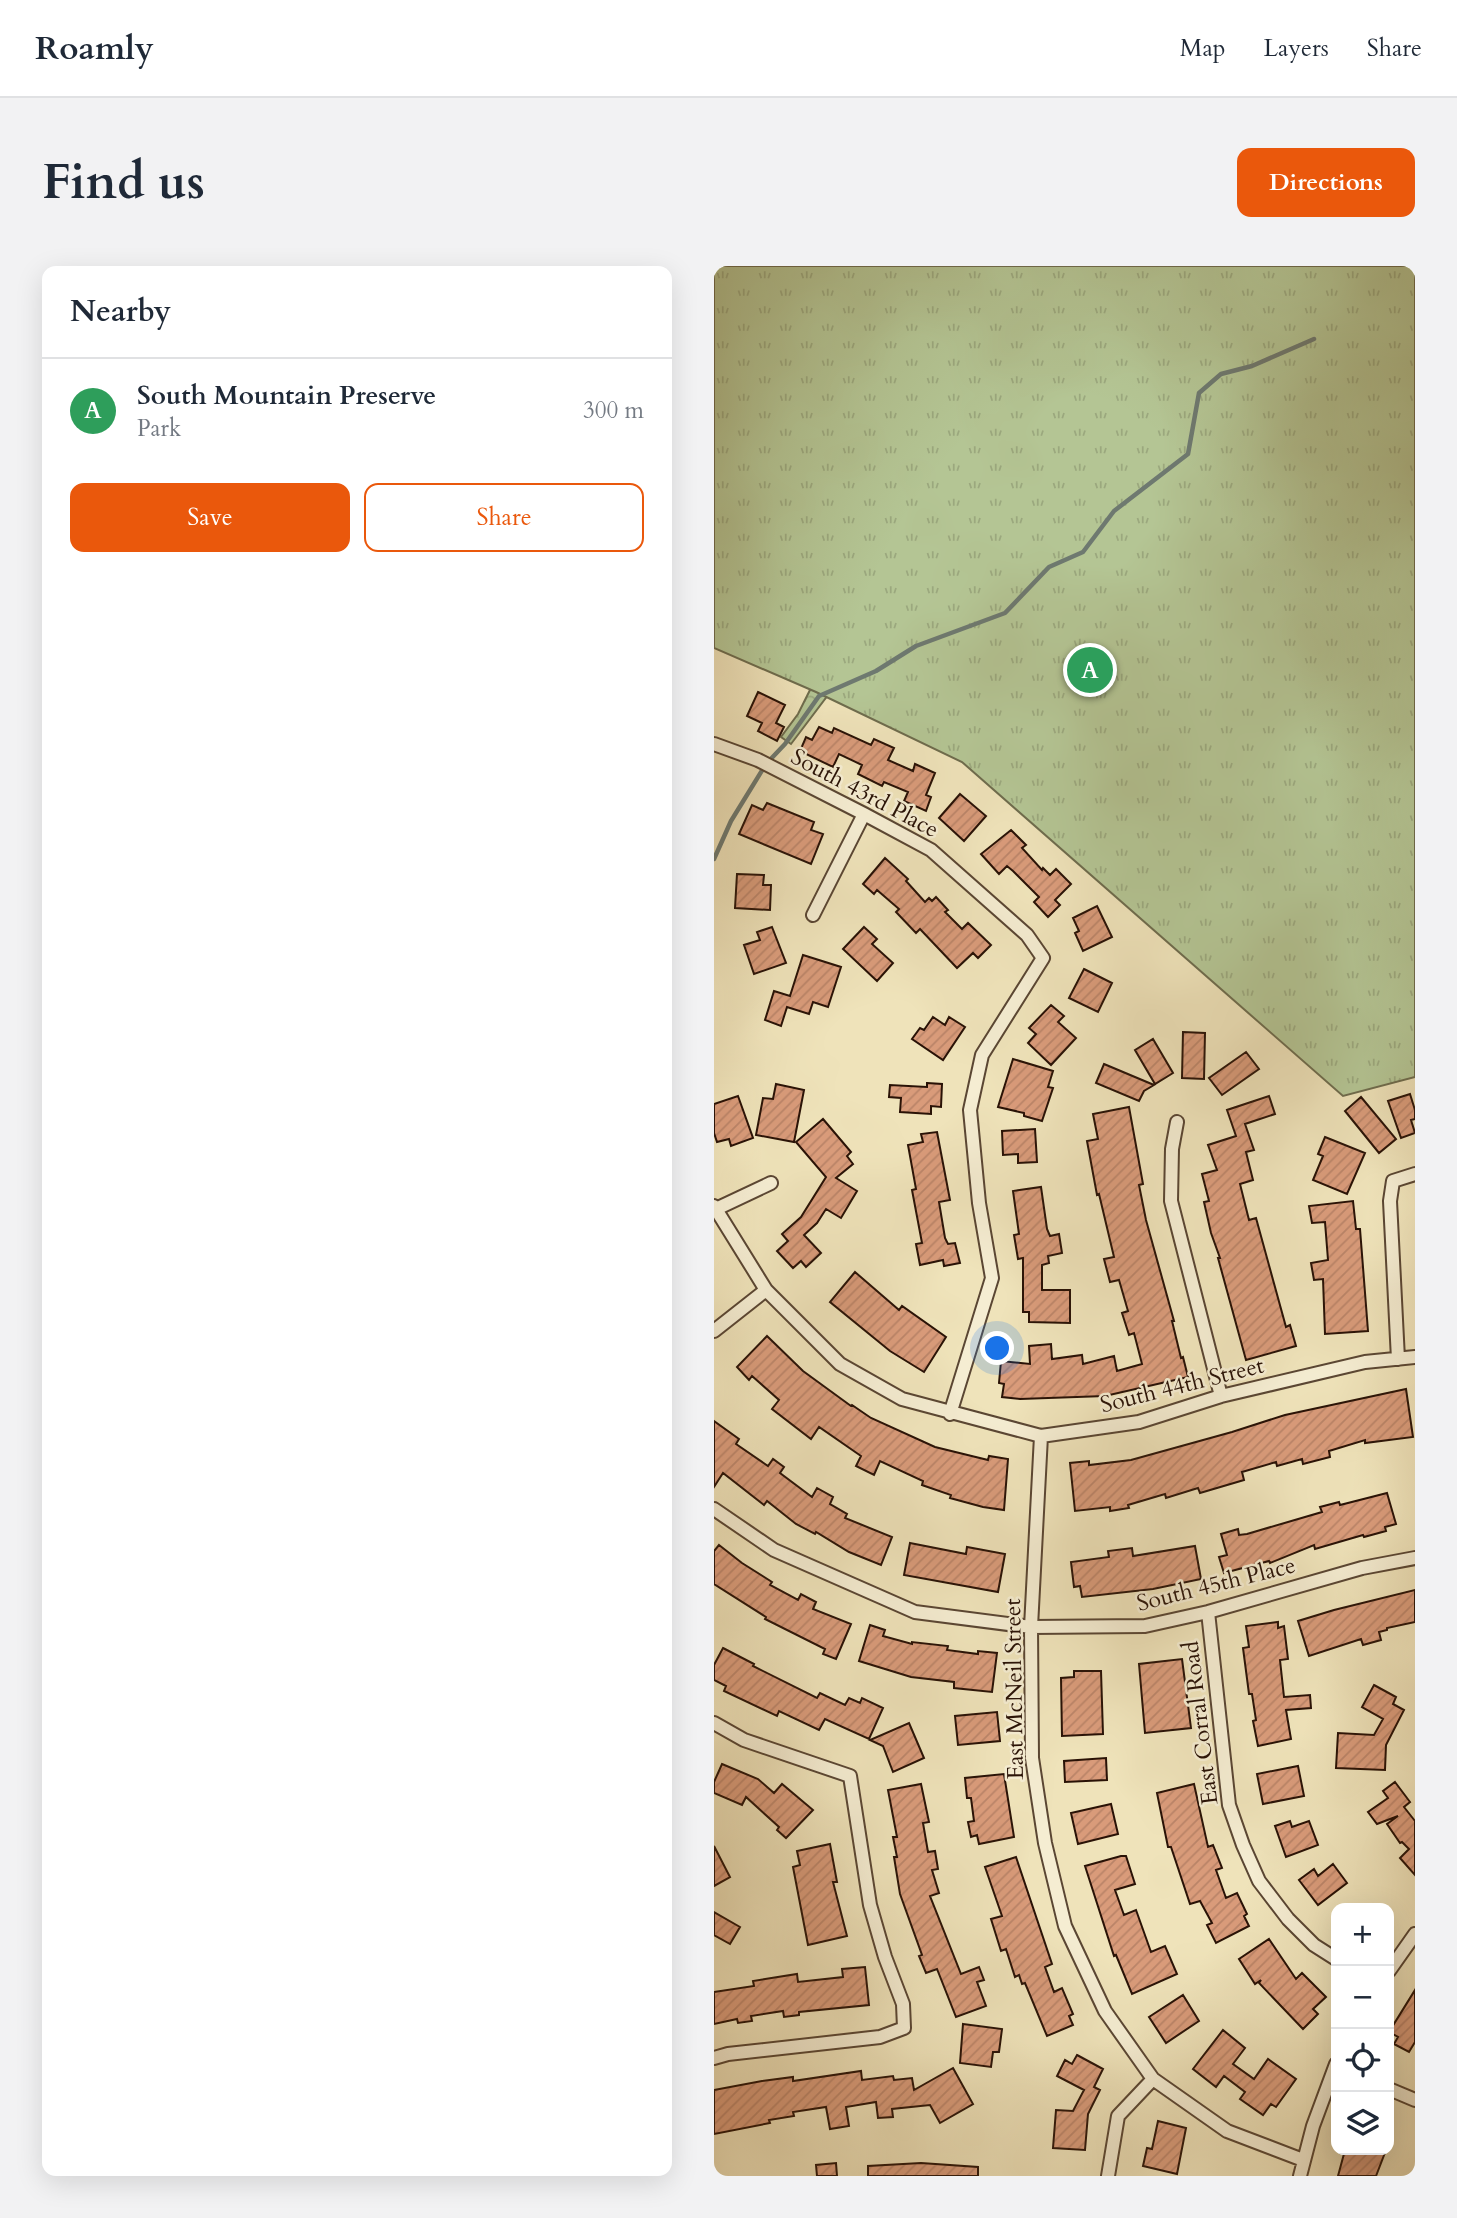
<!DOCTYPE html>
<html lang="en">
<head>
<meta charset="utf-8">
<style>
	body { margin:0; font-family:Cardo,serif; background:#f2f2f3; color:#1f2937 }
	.controls { position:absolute; right:21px; bottom:21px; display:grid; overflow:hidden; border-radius:14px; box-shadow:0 7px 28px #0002 }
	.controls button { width:63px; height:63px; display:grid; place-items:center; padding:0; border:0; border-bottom:2px solid #e0e1e3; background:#fff; color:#1f2937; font:35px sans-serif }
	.you { position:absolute; left:284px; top:1083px; width:24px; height:24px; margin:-18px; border:5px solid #fff; border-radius:50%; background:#1a73e8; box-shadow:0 0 0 10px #1a73e833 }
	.badge { display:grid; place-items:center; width:46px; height:46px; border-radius:50%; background:#ea580c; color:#fff; font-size:23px; font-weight:700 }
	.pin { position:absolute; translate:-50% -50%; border:4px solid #fff; box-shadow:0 2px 7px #0006 }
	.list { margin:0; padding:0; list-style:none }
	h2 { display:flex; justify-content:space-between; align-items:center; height:91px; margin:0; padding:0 28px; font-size:30px }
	h2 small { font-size:23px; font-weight:400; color:#747a83 }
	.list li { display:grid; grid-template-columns:46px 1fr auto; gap:21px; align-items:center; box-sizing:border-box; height:105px; padding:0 28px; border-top:2px solid #e0e1e3 }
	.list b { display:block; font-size:26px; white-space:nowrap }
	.list p { margin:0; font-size:23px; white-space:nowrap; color:#747a83 }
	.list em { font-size:23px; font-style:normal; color:#747a83 }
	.actions { display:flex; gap:14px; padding:21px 28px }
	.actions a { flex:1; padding:16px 0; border:2px solid #ea580c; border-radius:14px; text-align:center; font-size:24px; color:#ea580c }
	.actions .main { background:#ea580c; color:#fff }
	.icon { flex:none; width:38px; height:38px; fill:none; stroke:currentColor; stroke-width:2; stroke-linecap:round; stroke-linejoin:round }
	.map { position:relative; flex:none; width:701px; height:1910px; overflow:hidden; border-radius:14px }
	header { display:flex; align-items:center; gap:42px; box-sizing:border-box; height:98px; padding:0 35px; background:#fff; border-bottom:2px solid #e0e1e3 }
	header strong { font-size:33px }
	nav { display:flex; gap:38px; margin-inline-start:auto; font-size:24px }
	.intro { display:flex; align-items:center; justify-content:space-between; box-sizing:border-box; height:168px; padding:0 42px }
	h1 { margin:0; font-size:49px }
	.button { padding:18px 32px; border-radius:14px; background:#ea580c; color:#fff; font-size:24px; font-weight:700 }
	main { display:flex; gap:42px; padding:0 42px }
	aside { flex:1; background:#fff; border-radius:14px; box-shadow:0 7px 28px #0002 }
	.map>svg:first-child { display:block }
</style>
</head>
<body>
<header>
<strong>Roamly</strong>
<nav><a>Map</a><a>Layers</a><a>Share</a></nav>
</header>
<div class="intro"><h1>Find us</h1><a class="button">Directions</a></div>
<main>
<aside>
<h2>Nearby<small></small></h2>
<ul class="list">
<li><span class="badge" style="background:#2e9e5b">A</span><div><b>South Mountain Preserve</b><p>Park</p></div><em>300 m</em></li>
</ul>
<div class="actions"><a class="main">Save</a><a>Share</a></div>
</aside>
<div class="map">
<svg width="701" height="1910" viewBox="0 0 701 1910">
	<defs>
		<pattern id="forest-crowns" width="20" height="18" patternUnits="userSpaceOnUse" patternTransform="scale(1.75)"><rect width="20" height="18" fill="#b4c594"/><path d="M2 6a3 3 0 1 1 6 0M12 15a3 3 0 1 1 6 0" fill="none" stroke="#9ba87e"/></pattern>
		<pattern id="park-tufts" width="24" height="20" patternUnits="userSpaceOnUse" patternTransform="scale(1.75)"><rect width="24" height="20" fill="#b4c594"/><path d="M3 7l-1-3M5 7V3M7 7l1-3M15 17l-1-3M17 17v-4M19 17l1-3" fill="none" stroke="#9ba87e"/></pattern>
		<pattern id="building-hatch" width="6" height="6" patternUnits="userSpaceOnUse" patternTransform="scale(1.75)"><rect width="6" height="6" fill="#d99b7a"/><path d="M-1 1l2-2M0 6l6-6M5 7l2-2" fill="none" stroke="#ba8468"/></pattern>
	</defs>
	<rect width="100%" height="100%" fill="#efe3ba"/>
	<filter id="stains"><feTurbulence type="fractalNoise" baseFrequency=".00286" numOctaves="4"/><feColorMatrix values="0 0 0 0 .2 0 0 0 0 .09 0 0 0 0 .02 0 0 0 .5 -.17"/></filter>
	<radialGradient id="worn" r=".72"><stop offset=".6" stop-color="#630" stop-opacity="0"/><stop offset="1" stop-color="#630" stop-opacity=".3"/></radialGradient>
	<path fill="url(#forest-crowns)" stroke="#6e6c4d" stroke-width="2" d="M 98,420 L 114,429 L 77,478 L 67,471 L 84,448 Z"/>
	<path fill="url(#park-tufts)" stroke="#6e6c4d" stroke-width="2" d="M 0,0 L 701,0 L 701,811 L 629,830 L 248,496 L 102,426 L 0,382 Z"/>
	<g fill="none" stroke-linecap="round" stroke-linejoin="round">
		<path stroke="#6e7970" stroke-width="4.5" d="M 0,593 L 17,555 L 52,498 L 71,478 L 105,430 L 162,405 L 202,380 L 291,347 L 335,301 L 369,286 L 400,245 L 474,188 L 485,127 L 507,108 L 538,100 L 600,73"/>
	</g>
	<path fill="url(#building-hatch)" stroke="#291206" stroke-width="2" d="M 44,426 L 71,439 L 62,457 L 70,461 L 63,475 L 44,465 L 48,457 L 33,450 Z
		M 105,461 L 118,467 L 120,462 L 157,479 L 160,473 L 180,482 L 174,494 L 199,505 L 201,498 L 221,507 L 212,529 L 217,531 L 212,545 L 190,535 L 194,526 L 170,516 L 168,520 L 144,508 L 148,499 L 125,488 L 119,501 L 86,485 L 92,471 L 98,474 Z
		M 246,528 L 272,550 L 250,575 L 225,552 Z
		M 53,537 L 100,556 L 97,564 L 109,568 L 97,598 L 25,568 L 38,539 L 49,544 Z
		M 297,564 L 312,579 L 308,582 L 328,604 L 329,602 L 336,609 L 342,603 L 357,618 L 341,634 L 346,639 L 334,651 L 320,636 L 325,631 L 299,605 L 293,600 L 285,608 L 267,588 Z
		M 171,592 L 194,613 L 192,615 L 211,636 L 215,632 L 218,635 L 222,631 L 234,644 L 231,646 L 248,663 L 254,657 L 277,679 L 264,692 L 259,687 L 243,702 L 206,663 L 202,667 L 182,646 L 185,643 L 163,624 L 160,628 L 149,618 Z
		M 23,608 L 50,609 L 49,619 L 57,619 L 56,644 L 21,642 Z
		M 383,640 L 398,671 L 369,685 L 361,667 L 365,665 L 359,652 Z
		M 58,661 L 72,697 L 40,708 L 30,679 L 46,674 L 43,666 Z
		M 150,661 L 163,673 L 158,678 L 179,697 L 163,715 L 129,683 Z
		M 89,689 L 127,701 L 114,741 L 99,736 L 95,748 L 73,741 L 67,760 L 51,754 L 60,725 L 76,730 Z
		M 370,703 L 398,717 L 384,746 L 355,732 Z
		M 337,739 L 350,750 L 344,756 L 362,772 L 337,799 L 314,777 L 322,768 L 315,762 Z
		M 219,751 L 231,759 L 235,751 L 251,761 L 229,794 L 198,773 L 206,762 L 210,764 Z
		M 469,766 L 491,767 L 490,813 L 468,812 Z
		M 439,773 L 459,807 L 441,818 L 421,784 Z
		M 532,786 L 545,803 L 508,829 L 495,812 Z
		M 299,793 L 339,805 L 334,821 L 339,822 L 328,855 L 310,850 L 310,847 L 284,841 Z
		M 390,798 L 440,819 L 430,825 L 425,835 L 382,817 Z
		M 213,817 L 228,818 L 227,841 L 217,840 L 217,848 L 186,846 L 187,832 L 175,831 L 176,819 L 213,821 Z
		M 62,818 L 90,824 L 80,876 L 42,869 L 49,832 L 59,833 Z
		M 696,828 L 701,844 L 701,853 L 697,854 L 701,867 L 687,872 L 674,835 Z
		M 24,830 L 39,872 L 17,880 L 15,873 L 3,876 L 0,867 L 0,838 Z
		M 555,830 L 561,848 L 531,858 L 540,884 L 532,886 L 539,914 L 526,918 L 535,954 L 542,952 L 572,1061 L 576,1059 L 582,1080 L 532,1094 L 504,992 L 506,992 L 497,967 L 490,936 L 495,935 L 488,908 L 503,904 L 494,879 L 522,870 L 513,844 Z
		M 647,831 L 682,873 L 665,887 L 631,845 Z
		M 415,841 L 429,918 L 425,919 L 432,954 L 460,1055 L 458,1055 L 467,1092 L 469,1091 L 474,1111 L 391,1130 L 306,1133 L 288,1131 L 290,1118 L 285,1117 L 287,1095 L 316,1098 L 315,1080 L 337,1078 L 338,1093 L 368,1089 L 369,1098 L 400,1090 L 403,1105 L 428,1098 L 420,1067 L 415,1069 L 408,1047 L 414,1045 L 405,1014 L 396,1016 L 390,993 L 400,991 L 385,928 L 383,929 L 373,875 L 384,873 L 379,848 Z
		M 109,853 L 137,886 L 133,890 L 139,898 L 122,912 L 143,925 L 127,952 L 112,943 L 103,957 L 90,969 L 107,987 L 92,1001 L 87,995 L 79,1002 L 63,985 L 74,975 L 68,968 L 87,951 L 112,911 L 82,876 Z
		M 321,863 L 323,896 L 304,897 L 304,888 L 289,889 L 288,865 Z
		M 223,866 L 236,934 L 225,936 L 231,972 L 234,978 L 241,977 L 246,997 L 230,1000 L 229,994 L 206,999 L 202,978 L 208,977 L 198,924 L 202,923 L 194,879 L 209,876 L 207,868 Z
		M 611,871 L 651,887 L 633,928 L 599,914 L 609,890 L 604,888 Z
		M 327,921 L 333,963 L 336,970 L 345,968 L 348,987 L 334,990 L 335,997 L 328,999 L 328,1024 L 356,1024 L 356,1057 L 315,1056 L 315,1046 L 309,1046 L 309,992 L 304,993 L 300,969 L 305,968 L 299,925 Z
		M 639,935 L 642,963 L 646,963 L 654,1065 L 611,1068 L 609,1013 L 600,1014 L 597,997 L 614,994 L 611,956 L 598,957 L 595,940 Z
		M 141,1006 L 185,1044 L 188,1040 L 232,1071 L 210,1106 L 176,1085 L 116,1036 Z
		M 53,1070 L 89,1105 L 137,1140 L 138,1139 L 157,1152 L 221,1181 L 274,1194 L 275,1190 L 294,1193 L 290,1244 L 269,1241 L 236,1232 L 237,1229 L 208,1219 L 209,1215 L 166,1195 L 160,1209 L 142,1200 L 147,1190 L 105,1161 L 97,1173 L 58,1143 L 65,1134 L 38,1110 L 35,1114 L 23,1101 Z
		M 692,1123 L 699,1171 L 651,1177 L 651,1174 L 615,1185 L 616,1191 L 589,1198 L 588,1193 L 563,1200 L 562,1196 L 528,1206 L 530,1214 L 486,1227 L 484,1222 L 452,1232 L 451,1228 L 414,1239 L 415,1242 L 396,1245 L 396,1241 L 361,1245 L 356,1197 L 375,1195 L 375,1199 L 417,1194 L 518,1166 L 571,1149 Z
		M 0,1155 L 25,1173 L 22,1178 L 54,1200 L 59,1193 L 70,1201 L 66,1207 L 98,1231 L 103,1222 L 119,1231 L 116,1238 L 133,1248 L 131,1252 L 178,1271 L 167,1299 L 135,1286 L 102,1266 L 101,1268 L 82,1258 L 53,1235 L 50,1239 L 9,1207 L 0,1221 Z
		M 673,1227 L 682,1258 L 671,1261 L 672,1265 L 650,1271 L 649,1269 L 601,1283 L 600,1279 L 556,1297 L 555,1295 L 510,1307 L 505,1291 L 513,1289 L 507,1268 L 524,1263 L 525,1269 L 533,1268 L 608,1246 L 606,1241 L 625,1236 L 626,1239 Z
		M 196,1277 L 252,1288 L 253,1281 L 291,1288 L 284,1326 L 190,1309 Z
		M 5,1279 L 28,1297 L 58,1316 L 56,1319 L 84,1334 L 87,1328 L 102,1336 L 99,1343 L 137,1358 L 122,1393 L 109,1388 L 111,1383 L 51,1353 L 52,1351 L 0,1318 L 0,1285 Z
		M 481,1280 L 487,1313 L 439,1323 L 368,1331 L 366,1320 L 360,1321 L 357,1296 L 395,1291 L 394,1285 L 418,1282 L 419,1290 Z
		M 701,1324 L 701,1356 L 673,1362 L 673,1364 L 665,1366 L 667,1374 L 649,1379 L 647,1373 L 595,1390 L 584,1355 L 620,1344 Z
		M 564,1356 L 564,1362 L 570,1360 L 574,1393 L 566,1394 L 570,1431 L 596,1429 L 597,1442 L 572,1444 L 577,1473 L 544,1480 L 539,1455 L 542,1454 L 538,1428 L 535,1428 L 529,1382 L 535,1381 L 532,1360 Z
		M 156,1359 L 171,1364 L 169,1370 L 198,1378 L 198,1376 L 234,1380 L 233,1384 L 264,1388 L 264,1385 L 283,1387 L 278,1426 L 240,1422 L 240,1416 L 197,1411 L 145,1395 Z
		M 9,1382 L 40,1398 L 39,1400 L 103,1432 L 106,1427 L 131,1439 L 135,1432 L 146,1437 L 148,1432 L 169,1442 L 155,1473 L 111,1453 L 105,1464 L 65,1445 L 63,1450 L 10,1425 L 12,1420 L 0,1414 L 0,1399 Z
		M 468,1393 L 477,1462 L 431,1467 L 425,1398 Z
		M 360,1405 L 387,1405 L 389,1468 L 348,1470 L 347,1412 L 360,1411 Z
		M 660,1419 L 682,1431 L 679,1438 L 690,1444 L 672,1479 L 671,1504 L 622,1502 L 624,1467 L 660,1469 L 669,1453 L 648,1441 Z
		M 283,1446 L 286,1475 L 244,1479 L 241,1450 Z
		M 195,1457 L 210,1492 L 179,1506 L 169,1480 L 156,1474 Z
		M 392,1492 L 393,1514 L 351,1516 L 350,1495 Z
		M 8,1498 L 44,1513 L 60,1527 L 68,1518 L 99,1544 L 72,1572 L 63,1564 L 65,1561 L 32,1531 L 28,1539 L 0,1527 L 0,1516 Z
		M 584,1500 L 590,1530 L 549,1538 L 543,1508 Z
		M 290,1508 L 300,1571 L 265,1578 L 263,1569 L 257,1571 L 254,1556 L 260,1555 L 257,1532 L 253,1532 L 251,1512 Z
		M 681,1516 L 696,1536 L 690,1541 L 701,1555 L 701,1609 L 686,1592 L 695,1583 L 688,1576 L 686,1577 L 673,1558 L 684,1550 L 663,1558 L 654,1546 L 674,1532 L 669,1525 Z
		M 207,1518 L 215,1556 L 209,1557 L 214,1586 L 221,1585 L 224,1603 L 218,1604 L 225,1627 L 216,1630 L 247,1708 L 265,1701 L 270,1714 L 263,1716 L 272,1740 L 242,1751 L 223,1703 L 212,1707 L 205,1690 L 208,1689 L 186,1628 L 180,1591 L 183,1591 L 179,1571 L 183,1571 L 174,1524 Z
		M 480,1518 L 494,1581 L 499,1579 L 508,1602 L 502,1604 L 512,1632 L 523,1627 L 533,1648 L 530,1650 L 535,1660 L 502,1677 L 493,1659 L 498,1657 L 486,1635 L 476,1638 L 457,1581 L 454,1581 L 443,1527 Z
		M 397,1538 L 404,1568 L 364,1578 L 357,1547 Z
		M 576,1555 L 578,1561 L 595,1555 L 604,1579 L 572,1591 L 561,1560 Z
		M 116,1578 L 123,1616 L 119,1616 L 133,1670 L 94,1679 L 79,1601 L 86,1599 L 83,1585 Z
		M 0,1580 L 16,1611 L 0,1620 Z
		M 407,1590 L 412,1590 L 421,1618 L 401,1624 L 410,1649 L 422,1644 L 437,1686 L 451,1680 L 463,1708 L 418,1728 L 402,1689 L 400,1690 L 371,1600 Z
		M 302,1591 L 338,1698 L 331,1701 L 340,1726 L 348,1722 L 359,1748 L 355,1750 L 359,1759 L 333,1770 L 311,1717 L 308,1718 L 305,1709 L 301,1711 L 292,1683 L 287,1685 L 277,1653 L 288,1650 L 271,1601 Z
		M 619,1598 L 633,1617 L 604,1639 L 585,1614 L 600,1603 L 604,1610 Z
		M 0,1646 L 26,1661 L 16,1678 L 0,1669 Z
		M 555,1673 L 582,1713 L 588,1707 L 612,1731 L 599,1743 L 604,1748 L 589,1763 L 545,1717 L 547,1714 L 541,1718 L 525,1693 Z
		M 151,1701 L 155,1739 L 85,1746 L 85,1749 L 70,1751 L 69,1745 L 37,1750 L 38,1755 L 24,1757 L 23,1753 L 0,1758 L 0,1726 L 40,1720 L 39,1715 L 83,1708 L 84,1716 L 129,1711 L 128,1703 Z
		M 701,1724 L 701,1776 L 695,1786 L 680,1778 L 684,1771 L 675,1766 Z
		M 469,1729 L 485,1755 L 452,1777 L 435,1751 Z
		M 249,1758 L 288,1763 L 285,1786 L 279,1786 L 277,1801 L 246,1797 Z
		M 509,1764 L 531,1782 L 519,1798 L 540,1813 L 554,1793 L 582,1813 L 562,1841 L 557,1838 L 549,1849 L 526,1833 L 531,1826 L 510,1810 L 502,1821 L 479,1803 Z
		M 363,1789 L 389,1803 L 380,1821 L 386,1824 L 374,1848 L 371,1884 L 339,1882 L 342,1844 L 359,1845 L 370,1824 L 343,1810 L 351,1794 L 358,1798 Z
		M 239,1802 L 259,1838 L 226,1857 L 216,1839 L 178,1843 L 179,1851 L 164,1852 L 162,1836 L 132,1841 L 135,1860 L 116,1863 L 112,1841 L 79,1846 L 80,1850 L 55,1854 L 56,1857 L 0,1868 L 0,1824 L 48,1815 L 79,1811 L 79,1815 L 147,1805 L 148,1814 L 179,1810 L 180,1814 L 198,1812 L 200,1824 Z
		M 444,1855 L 472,1862 L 463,1908 L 429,1900 L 433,1882 L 438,1883 Z
		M 631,1884 L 672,1884 L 662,1910 L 624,1910 Z
		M 122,1897 L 123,1910 L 103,1910 L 102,1899 Z
		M 207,1897 L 264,1901 L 264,1910 L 154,1910 L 154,1900 Z"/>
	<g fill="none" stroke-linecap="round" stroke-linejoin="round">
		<defs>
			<path id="street" d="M 0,478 L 44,494 L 150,548 L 217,584 L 313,669 L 329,692 L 268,789 L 256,844 L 265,937 L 278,1012 L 236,1148
				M 99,649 L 150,548
				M 463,856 L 458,883 L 457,935 L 507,1130
				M 0,940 L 52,1024 L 126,1098 L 188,1133 L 327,1170 L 425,1156 L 507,1130 L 651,1096 L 701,1091
				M 2,943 L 57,917
				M 0,1065 L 52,1024
				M 684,1093 L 676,935 L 679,915 L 701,908
				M 327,1170 L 317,1361 L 318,1492 L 331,1577 L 351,1660 L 391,1745 L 439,1813 L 513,1865 L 589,1894
				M 0,1243 L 60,1284 L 201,1346 L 317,1361 L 431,1360 L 494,1346 L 648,1302 L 701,1292
				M 494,1346 L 515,1539 L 529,1579 L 545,1615 L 574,1653 L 600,1679 L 622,1693
				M 0,1457 L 30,1474 L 136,1510 L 156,1639 L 171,1691 L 189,1738 L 190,1762 L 166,1771 L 14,1788 L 0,1792
				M 675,1705 L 701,1668
				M 675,1823 L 701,1834
				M 394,1910 L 404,1850 L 439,1813
				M 586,1910 L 599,1860 L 622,1798"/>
		</defs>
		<use href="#street" stroke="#5a4633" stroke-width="16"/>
		<use href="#street" stroke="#f5edd2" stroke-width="12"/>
	</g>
	<g text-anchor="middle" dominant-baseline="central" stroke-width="5" stroke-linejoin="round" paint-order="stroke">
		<g font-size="23" fill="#291206" stroke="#f5edd2">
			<text transform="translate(151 527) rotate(28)">South 43rd Place</text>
			<text transform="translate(468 1119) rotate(-14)">South 44th Street</text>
			<text transform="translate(502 1318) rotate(-14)">South 45th Place</text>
			<text transform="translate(300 1423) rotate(-91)">East McNeil Street</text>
			<text transform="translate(486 1457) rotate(-97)">East Corral Road</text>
		</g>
	</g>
	<rect width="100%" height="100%" filter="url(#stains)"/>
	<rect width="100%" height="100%" fill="url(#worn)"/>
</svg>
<div class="controls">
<button>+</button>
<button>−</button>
<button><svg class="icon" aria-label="locate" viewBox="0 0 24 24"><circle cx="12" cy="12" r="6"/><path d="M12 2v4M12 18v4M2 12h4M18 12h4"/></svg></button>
<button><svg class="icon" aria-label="layers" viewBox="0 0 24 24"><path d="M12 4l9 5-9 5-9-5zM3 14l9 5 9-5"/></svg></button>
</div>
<div class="you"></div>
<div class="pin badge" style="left:376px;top:404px;background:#2e9e5b">A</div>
</div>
</main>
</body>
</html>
